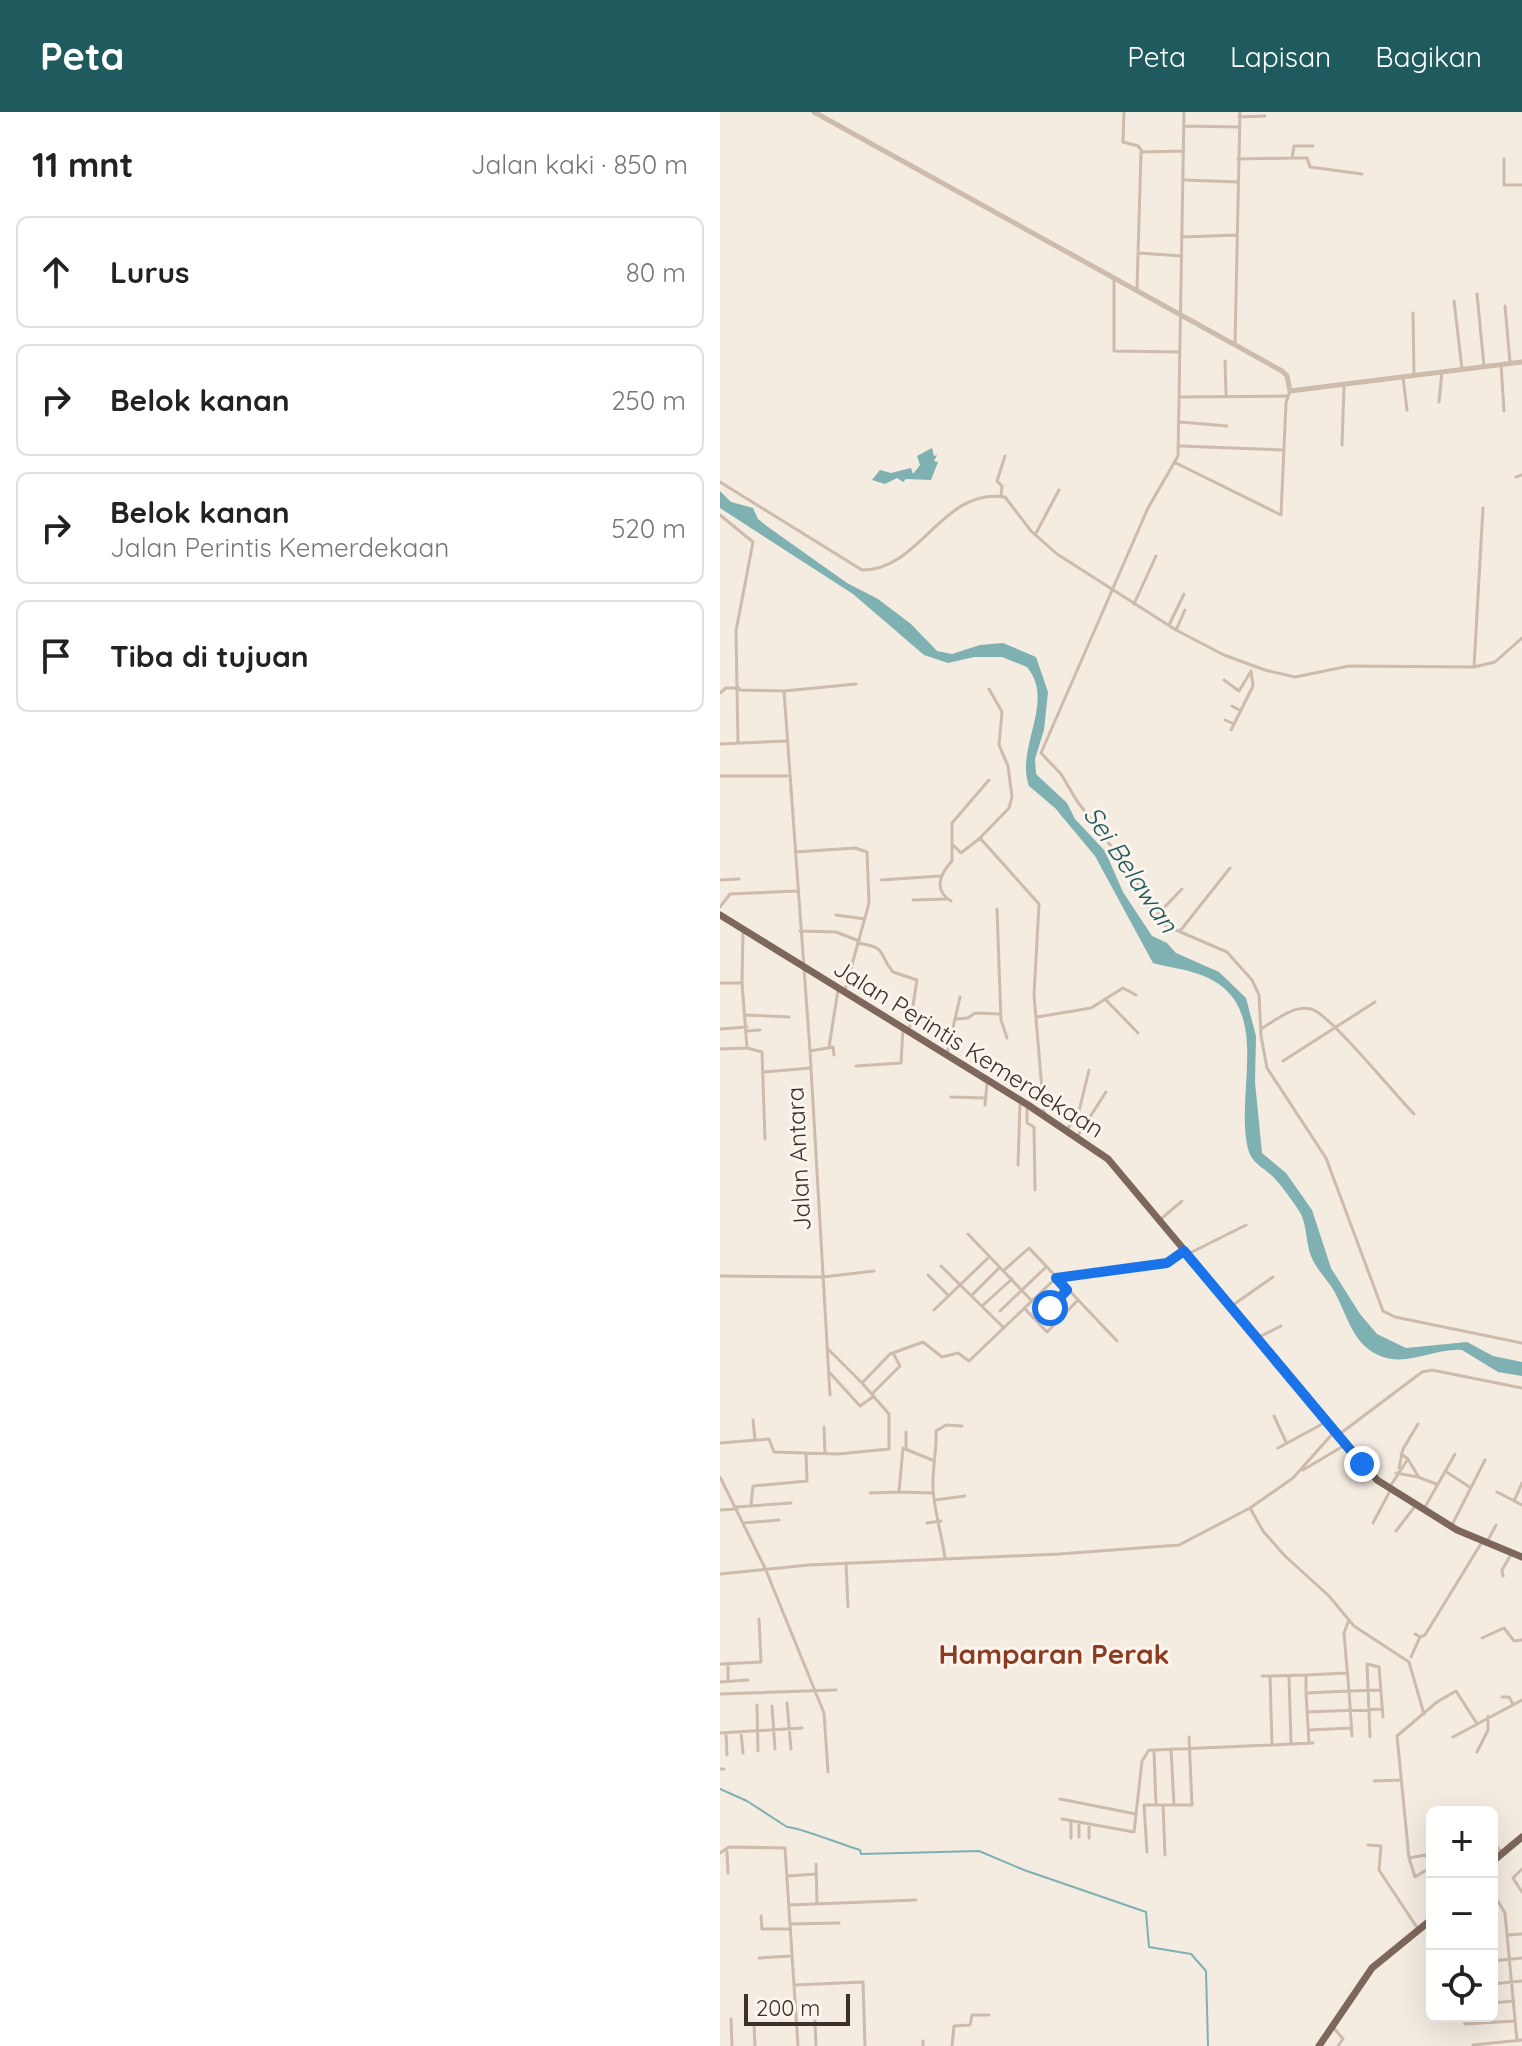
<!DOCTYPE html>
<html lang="id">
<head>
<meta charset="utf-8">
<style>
	body { margin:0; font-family:Quicksand,sans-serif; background:#f6f6f6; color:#222 }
	.controls { position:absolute; right:24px; bottom:24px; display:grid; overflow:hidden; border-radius:12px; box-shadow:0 8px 32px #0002 }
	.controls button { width:72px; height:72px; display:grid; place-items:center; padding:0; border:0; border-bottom:2px solid #e0e0e0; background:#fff; color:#222; font:40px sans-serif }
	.scale { position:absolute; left:24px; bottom:20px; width:106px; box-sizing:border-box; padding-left:8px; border:4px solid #3b302b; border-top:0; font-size:22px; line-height:28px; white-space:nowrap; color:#3b302b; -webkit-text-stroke:6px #fbf5ee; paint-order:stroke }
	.stop { position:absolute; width:24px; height:24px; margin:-18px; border:6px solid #1a73e8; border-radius:50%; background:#fff }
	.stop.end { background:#1a73e8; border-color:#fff; box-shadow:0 2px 8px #0008 }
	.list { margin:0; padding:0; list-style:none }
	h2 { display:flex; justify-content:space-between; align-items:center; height:104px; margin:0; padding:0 32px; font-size:34px }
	h2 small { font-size:26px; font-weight:400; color:#767676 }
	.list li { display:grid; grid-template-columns:52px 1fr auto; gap:24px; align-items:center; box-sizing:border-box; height:112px; margin:0 16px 16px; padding:0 16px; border:2px solid #e0e0e0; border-radius:12px }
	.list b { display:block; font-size:30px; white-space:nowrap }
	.list p { margin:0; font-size:26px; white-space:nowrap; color:#767676 }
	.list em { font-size:26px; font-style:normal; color:#767676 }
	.icon { flex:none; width:44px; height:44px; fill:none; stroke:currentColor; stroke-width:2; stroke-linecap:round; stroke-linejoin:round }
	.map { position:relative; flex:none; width:802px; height:1934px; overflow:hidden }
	header { display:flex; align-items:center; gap:48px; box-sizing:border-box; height:112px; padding:0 40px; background:#1f5a5e; color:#fff }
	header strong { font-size:38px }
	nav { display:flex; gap:44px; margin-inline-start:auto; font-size:28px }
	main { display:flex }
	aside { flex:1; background:#fff }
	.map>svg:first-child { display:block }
</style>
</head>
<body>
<header>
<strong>Peta</strong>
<nav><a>Peta</a><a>Lapisan</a><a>Bagikan</a></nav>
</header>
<main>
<aside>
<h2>11 mnt<small>Jalan kaki · 850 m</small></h2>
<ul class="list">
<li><svg class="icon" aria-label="ahead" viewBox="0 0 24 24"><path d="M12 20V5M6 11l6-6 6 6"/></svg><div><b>Lurus</b></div><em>80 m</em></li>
<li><svg class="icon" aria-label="right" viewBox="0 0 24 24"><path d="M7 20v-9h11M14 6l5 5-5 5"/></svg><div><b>Belok kanan</b></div><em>250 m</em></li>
<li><svg class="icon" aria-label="right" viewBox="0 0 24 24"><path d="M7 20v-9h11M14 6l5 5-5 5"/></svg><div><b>Belok kanan</b><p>Jalan Perintis Kemerdekaan</p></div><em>520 m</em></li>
<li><svg class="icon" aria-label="arrive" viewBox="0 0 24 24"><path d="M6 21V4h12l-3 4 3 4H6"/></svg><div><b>Tiba di tujuan</b></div></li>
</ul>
</aside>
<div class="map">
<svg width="802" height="1934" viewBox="0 0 802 1934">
	<rect width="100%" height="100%" fill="#f4ebe1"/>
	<path fill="#7fb0b2" d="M 212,336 L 214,344 L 217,343 L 214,349 L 218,350 L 211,368 L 186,367 L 183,370 L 177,366 L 165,372 L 152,368 L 160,358 L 171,361 L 191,356 L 193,362 L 200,353 L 197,344 Z
		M 0,379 L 11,390 L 33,396 L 38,407 L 48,415 L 127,471 L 158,487 L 191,512 L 217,539 L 232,542 L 260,533 L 283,531 L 316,545 L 328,580 L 324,618 L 315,647 L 316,662 L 347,691 L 355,707 L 385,739 L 403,780 L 432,824 L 447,831 L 456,841 L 499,860 L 526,886 L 536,924 L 535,970 L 542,1041 L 566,1061 L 592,1098 L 611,1156 L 640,1202 L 657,1222 L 686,1236 L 747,1230 L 773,1244 L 802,1250 L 802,1264 L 778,1260 L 742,1238 C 714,1236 686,1256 658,1243 C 632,1231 627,1202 614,1179 C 607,1167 596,1157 591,1144 C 586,1131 587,1115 581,1102 C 574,1091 564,1077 556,1068 C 546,1056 532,1053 528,1037 C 514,981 554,895 486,865 C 468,857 451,856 433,851 L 375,744 L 335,696 L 309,674 C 295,635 336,590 307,555 L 282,545 L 254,545 L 228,551 L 204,543 L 133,482 L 0,396 Z"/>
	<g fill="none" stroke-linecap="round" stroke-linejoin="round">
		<path stroke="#7fb0b2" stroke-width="2" d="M 0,1677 L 27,1689 L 67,1715 C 76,1714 125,1734 140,1738 L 141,1742 L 259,1739 L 304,1758 L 426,1800 L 429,1835 L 471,1842 L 486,1859 L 488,1934"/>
		<path stroke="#cdbbac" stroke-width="3" d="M 404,0 L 403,30 L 418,34 L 422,39
			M 464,0 L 458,344 L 428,396 L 321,641 L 341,662 L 357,689 L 415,766 L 435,809 L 507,840 L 532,868 L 539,883 L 541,924 L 547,956 L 606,1046 L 663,1199 L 675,1205 L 802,1231
			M 519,5 L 545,4
			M 464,14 L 519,15
			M 572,46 L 587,46 L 590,55 L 642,62
			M 518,47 L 572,46 L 574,34 L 593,34
			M 784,47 L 784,73 L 802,73
			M 465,68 L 518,70
			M 462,125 L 517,123
			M 419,141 L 462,144
			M 394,169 L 394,239 L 460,240
			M 417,177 L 421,40 L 464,39
			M 757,182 L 764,254
			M 734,189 L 742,257
			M 785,194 L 790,250
			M 693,201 L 694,264
			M 515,231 L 520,0
			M 505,249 L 506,282
			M 781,252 L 784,299
			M 683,265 L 687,298
			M 460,285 L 567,284
			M 719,290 L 722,260
			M 460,310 L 507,314
			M 622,333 L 624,275
			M 460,334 L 564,338
			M 454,350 L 561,403 L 566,291 L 570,279
			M 796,365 L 802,363
			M 0,370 L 142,458 C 200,459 222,375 285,385 L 311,419 L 337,442 L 456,518 L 504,543 L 545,558 L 575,565 L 629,554 L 754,555 L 775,550 L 802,526
			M 281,384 L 282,374 L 277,369 L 285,344
			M 0,403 L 33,430 L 16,519 L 18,631
			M 315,423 L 339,378
			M 414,492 L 436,444
			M 449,513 L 464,482
			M 456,518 L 465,498
			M 754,555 L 763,396
			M 504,568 L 519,579 L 530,561
			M 269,577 L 282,600 L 279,633 L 288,654 L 292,685 L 289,696 L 260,726 L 319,792 L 314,883 L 324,1001
			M 20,578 L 64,579 L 136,572
			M 64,579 L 90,939 L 110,1283
			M 0,581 L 6,576 L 19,576
			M 512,594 L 521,599
			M 505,608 L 514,612
			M 511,618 L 533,574 L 531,559
			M 0,632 L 66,629
			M 0,664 L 67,664
			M 260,726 L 241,741 L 232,732 L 232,711 L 269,668
			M 75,740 L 135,736 L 147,740 L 149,791 L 125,878
			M 0,768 L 19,767
			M 161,768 L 220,764
			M 193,788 L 226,787
			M 231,789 C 213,778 220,762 232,749 L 232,732
			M 0,795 L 10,782 L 77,779
			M 277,797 L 281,908 L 287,926
			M 116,803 L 145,807
			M 433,807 L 462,777
			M 23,818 L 22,871 L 27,936 L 42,940 L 45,1027
			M 80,819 L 116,820 L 139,829
			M 460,819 L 510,756
			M 138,831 C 169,836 157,841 173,860 L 197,868 L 189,919
			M 0,871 L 22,871
			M 386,888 L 418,921
			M 26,903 L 69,905
			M 317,905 L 371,896 L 403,876 L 416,883
			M 235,907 L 248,906 L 255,901 L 280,902
			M 0,917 L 27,915
			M 541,917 C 556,908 573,893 591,897 C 608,900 676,984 694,1002
			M 27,919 L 40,918
			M 109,935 L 118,878
			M 0,937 L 27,936
			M 90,939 L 113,935 L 114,943
			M 227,942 L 240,885
			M 563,949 L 655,890
			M 136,954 L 181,951 L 183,917
			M 44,960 L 91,956
			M 231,985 L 266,986
			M 265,993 L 267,971
			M 307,996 L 307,1011 L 314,1015 L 315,1078
			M 347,1018 L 359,999 L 369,958
			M 357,1025 L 386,980
			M 298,1053 L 300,992
			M 441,1107 L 462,1089
			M 248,1122 L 312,1189
			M 470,1141 L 526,1113
			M 221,1154 L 284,1216
			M 283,1159 L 309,1136 L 397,1229
			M 208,1163 L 229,1184
			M 0,1164 L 103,1165 L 154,1159
			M 252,1183 L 279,1156
			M 513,1193 L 553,1165
			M 262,1194 L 292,1167
			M 330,1196 L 347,1178
			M 305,1197 L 327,1220 L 358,1188
			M 214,1198 L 269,1145
			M 280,1199 L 326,1155
			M 539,1225 L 561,1214
			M 109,1238 L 142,1271
			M 110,1261 L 140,1294 L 154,1284
			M 152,1282 L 180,1254 L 173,1241
			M 554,1304 L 566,1330
			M 33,1308 L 35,1328
			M 104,1315 L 105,1341
			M 621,1321 L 702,1260 L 712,1258 L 802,1276
			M 0,1331 L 49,1327 L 54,1340 L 118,1342 L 169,1337 L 169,1302 L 142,1271 L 170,1242 L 203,1230 L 222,1245 L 238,1241 L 249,1249 L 336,1166 L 447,1151 L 464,1140
			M 186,1336 L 186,1320
			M 558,1336 L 606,1310
			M 688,1347 L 698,1364
			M 679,1356 L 683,1337 L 698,1312
			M 583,1358 L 625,1333
			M 725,1359 L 751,1376
			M 676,1361 L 698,1365 L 716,1372
			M 0,1365 L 45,1456 L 104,1601 L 108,1660
			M 669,1376 L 688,1347 L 681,1342
			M 179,1380 L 213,1381
			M 777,1380 L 802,1393
			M 150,1381 L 179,1380 L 183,1336 L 212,1348
			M 215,1388 L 245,1384
			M 794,1389 L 802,1371
			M 31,1393 L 33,1374 L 87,1369 L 86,1341
			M 16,1395 L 71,1391
			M 705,1395 L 735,1342
			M 530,1396 L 543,1419 L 565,1444 L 609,1484 L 634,1514 L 689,1550 L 704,1602
			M 0,1398 L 17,1397
			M 23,1411 L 59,1408
			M 207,1411 L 221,1409
			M 653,1411 L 671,1377
			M 731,1415 L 765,1348
			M 676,1419 L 696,1393
			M 768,1428 L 776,1413
			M 225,1446 C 222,1423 214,1399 213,1376 C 212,1356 217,1339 216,1319 L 226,1313 L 242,1314
			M 126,1451 L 128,1495
			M 0,1462 L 89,1453 L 339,1442 L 459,1433 L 530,1396 L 573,1366 L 614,1320
			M 783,1464 L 782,1458 L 792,1441
			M 695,1522 L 700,1525 L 705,1523 L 762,1430
			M 762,1526 L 784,1516 L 794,1529 L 802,1528
			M 691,1545 L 700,1525
			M 8,1551 L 8,1568
			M 0,1552 L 41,1550 L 39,1507
			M 587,1563 L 627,1561
			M 542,1564 L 550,1564
			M 569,1564 L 571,1632 L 552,1633 L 550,1564 L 586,1563 L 586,1581 L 629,1579 L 624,1521 L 629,1508
			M 0,1570 L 28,1568
			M 586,1581 L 589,1631
			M 0,1582 L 116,1578
			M 782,1585 L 789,1585 L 793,1592
			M 67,1591 L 71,1637
			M 37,1593 L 38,1639
			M 52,1594 L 55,1637
			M 588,1600 L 662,1597
			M 589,1618 L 631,1616
			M 21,1620 L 23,1641
			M 0,1621 L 82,1616
			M 6,1621 L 7,1643
			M 632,1624 L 629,1579 L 661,1578
			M 469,1625 L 472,1693 L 436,1693 L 434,1638 L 551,1633
			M 650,1625 L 647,1552 L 659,1555 L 663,1605
			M 733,1625 L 802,1588
			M 571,1632 L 593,1631
			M 451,1637 L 454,1693
			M 757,1640 L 768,1618 L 768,1604
			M 0,1657 L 4,1657
			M 654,1669 L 681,1668
			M 340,1687 L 416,1702
			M 443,1693 L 445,1743
			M 342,1707 L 414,1720 L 422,1649 L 429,1638 L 434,1638
			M 351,1710 L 351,1726
			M 359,1710 L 359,1725
			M 369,1714 L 369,1726
			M 772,1728 L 782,1741
			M 648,1733 L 661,1734 L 659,1758 L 698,1817
			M 7,1740 L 8,1761
			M 427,1740 L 424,1693 L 436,1693
			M 0,1741 L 9,1735 L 65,1736 L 78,1934
			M 689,1746 L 705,1743 L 710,1749 L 708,1757 L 695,1765 L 689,1746 L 677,1624 L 717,1590 L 736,1579 L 756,1610
			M 96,1752 L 97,1791
			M 802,1757 L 793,1766 L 802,1780
			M 68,1764 L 96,1762
			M 772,1779 L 785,1801 L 797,1929
			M 69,1793 L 196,1788
			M 41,1804 L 42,1817 L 70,1817
			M 70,1812 L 119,1811
			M 788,1823 L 802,1822
			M 39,1846 L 71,1844
			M 772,1849 L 802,1846
			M 772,1872 L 802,1869
			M 75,1873 L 143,1870 L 145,1934
			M 772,1891 L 794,1889
			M 743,1904 L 745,1912 L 795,1909
			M 11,1907 L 12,1934
			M 95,1909 L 96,1934
			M 34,1913 L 35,1934
			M 613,1915 L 623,1927 L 618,1934
			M 753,1933 L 802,1928
			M 203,1934 L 203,1929
			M 232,1934 L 234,1914 L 250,1913 L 252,1903 L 269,1903"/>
		<path stroke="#cdbbac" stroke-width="5" d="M 94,0 L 562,259 L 567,264 L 570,279 L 802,250"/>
		<path stroke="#7d675c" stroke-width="7" d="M 0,803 L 308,993 L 388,1047 L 657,1368 L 737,1418 L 802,1445
			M 772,1750 L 802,1725
			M 599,1934 L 652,1856 L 712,1807"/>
	</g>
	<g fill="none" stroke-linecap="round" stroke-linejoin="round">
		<path stroke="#1a73e8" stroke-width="10" d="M 330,1196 L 347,1178 L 336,1166 L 447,1151 L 464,1139 L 642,1352"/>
	</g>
	<g text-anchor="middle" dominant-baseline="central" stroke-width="6" stroke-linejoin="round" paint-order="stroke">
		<g font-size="24" fill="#3b302b" stroke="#fbf5ee">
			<text transform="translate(249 936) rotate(32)">Jalan Perintis Kemerdekaan</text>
			<text transform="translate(78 1047) rotate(-93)">Jalan Antara</text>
		</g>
		<g font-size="26" font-style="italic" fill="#1f5a5e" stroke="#fbf5ee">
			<text transform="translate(411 757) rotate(56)">Sei Belawan</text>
		</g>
		<g font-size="28" font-weight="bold" fill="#8c3b22" stroke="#fbf5ee">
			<text x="334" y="1541">Hamparan Perak</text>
		</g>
	</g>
</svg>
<div class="controls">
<button>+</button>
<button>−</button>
<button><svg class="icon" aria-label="locate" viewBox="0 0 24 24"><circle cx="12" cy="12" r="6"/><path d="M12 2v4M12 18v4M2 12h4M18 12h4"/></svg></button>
</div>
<div class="scale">200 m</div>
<div class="stop" style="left:330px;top:1196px"></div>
<div class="stop end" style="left:642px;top:1352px"></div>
</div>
</main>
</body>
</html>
